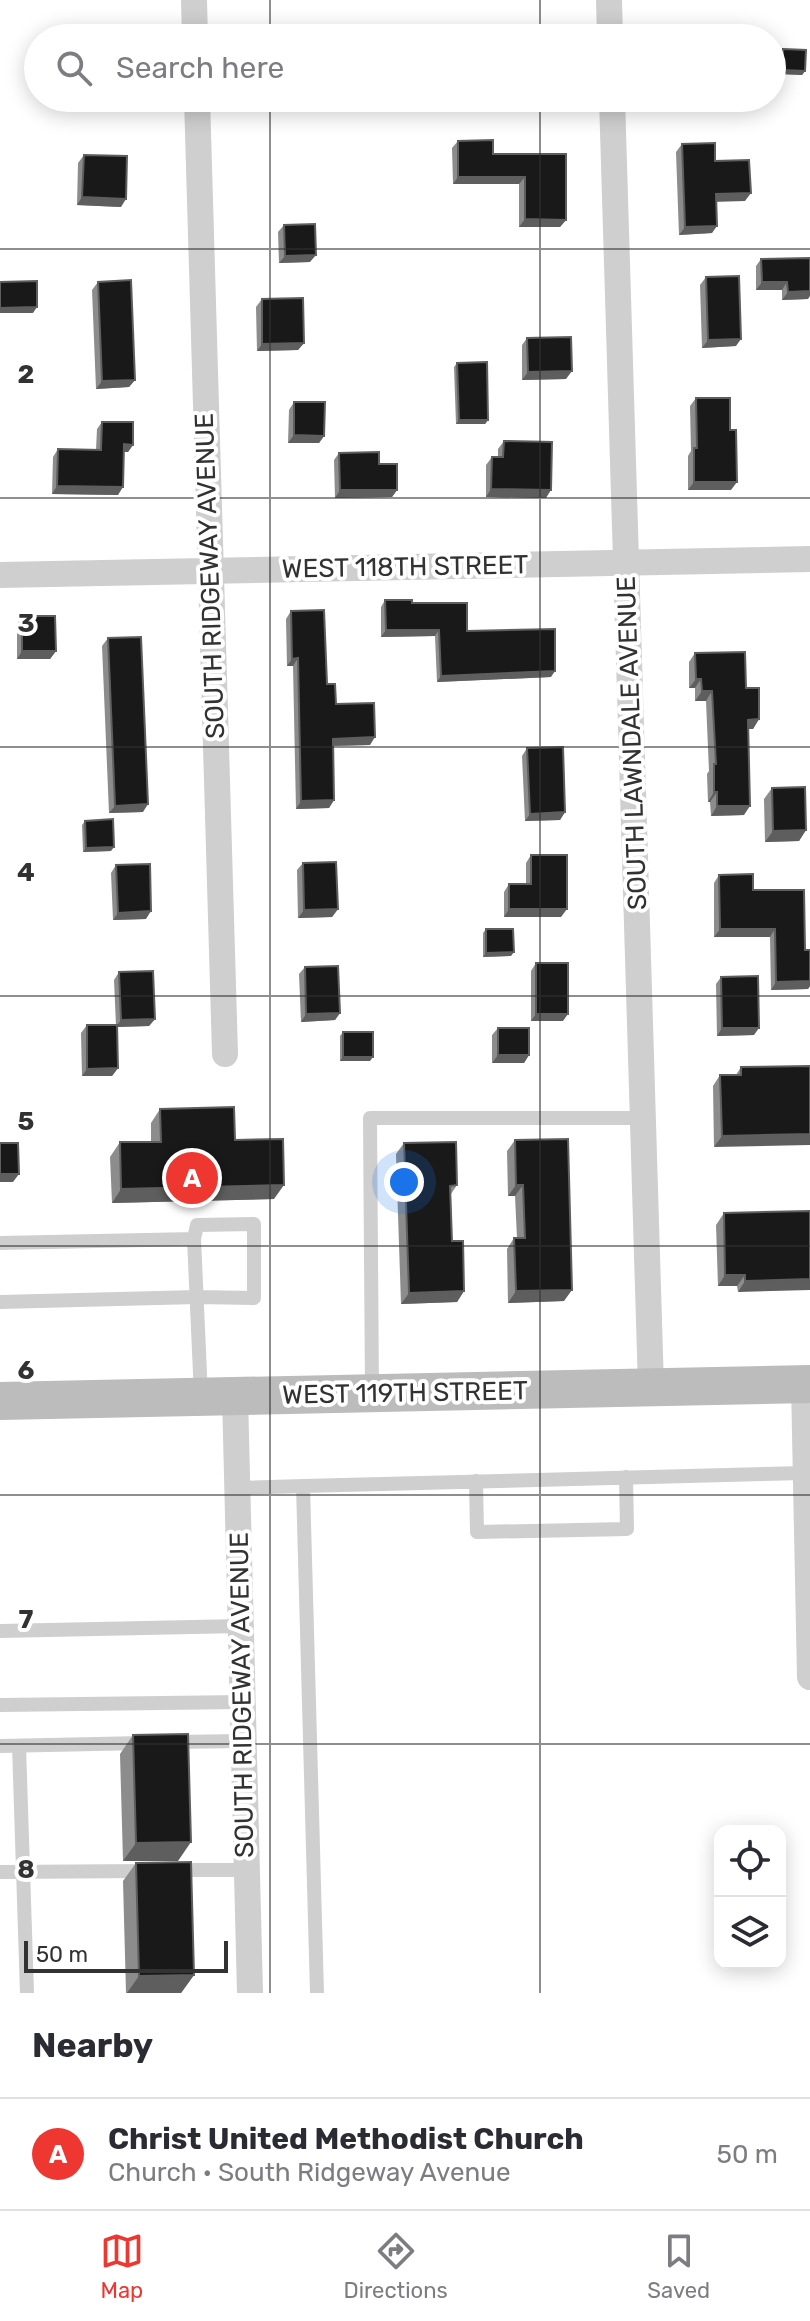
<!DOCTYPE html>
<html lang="en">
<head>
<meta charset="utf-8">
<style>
	body { margin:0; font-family:Rubik,sans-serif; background:#f2f2f3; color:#2b2b33 }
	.controls { position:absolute; right:24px; bottom:24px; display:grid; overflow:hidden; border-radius:16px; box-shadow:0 4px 20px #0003 }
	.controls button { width:72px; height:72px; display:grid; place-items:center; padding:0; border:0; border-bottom:2px solid #e1e1e2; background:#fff; color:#2b2b33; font:40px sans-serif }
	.scale { position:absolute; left:24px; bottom:20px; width:204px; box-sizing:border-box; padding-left:8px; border:4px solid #323232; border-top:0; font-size:22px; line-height:28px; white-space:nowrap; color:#323232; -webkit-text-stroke:6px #fff; paint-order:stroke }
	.you { position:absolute; left:404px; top:1182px; width:28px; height:28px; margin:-20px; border:6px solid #fff; border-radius:50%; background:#1a73e8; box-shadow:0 0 0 12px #1a73e833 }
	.badge { display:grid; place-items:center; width:52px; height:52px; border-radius:50%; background:#ed3730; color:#fff; font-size:26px; font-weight:700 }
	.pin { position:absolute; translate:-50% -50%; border:4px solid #fff; box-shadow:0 2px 8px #0006 }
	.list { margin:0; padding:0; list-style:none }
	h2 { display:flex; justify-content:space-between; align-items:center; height:104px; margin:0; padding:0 32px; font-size:34px }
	h2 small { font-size:26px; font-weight:400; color:#7c7c81 }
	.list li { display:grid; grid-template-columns:52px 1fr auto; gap:24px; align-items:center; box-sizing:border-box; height:112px; padding:0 32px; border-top:2px solid #e1e1e2 }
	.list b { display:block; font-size:30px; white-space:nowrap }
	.list p { margin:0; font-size:26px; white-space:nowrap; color:#7c7c81 }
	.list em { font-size:26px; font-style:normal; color:#7c7c81 }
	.icon { flex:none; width:44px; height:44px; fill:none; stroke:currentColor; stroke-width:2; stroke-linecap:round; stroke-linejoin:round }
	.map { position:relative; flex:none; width:810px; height:1993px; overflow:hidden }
	.search { position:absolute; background:#fff; box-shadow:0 4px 20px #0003; left:24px; right:24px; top:24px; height:88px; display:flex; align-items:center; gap:20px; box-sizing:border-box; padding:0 28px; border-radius:44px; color:#7c7c81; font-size:30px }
	.sheet { height:216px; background:#fff }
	nav { display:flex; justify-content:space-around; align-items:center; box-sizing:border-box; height:112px; border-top:2px solid #e1e1e2; background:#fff; font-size:22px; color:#7c7c81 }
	nav a { display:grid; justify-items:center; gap:4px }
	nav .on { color:#ed3730 }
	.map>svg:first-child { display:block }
</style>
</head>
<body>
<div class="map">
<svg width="810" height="1993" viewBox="0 0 810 1993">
	<rect width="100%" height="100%" fill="#fff"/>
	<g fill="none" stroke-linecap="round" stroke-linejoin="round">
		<path stroke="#cfcfcf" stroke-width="14" d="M 0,1243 L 194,1239 L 201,1396
			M 0,1302 L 197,1297 L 254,1298 L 254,1224 L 197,1225 L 194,1239
			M 372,1392 L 370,1118 L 643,1118
			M 476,1481 L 477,1532 L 627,1529 L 626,1477
			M 237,1488 L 303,1486
			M 0,1631 L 241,1626
			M 0,1705 L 243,1702
			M 172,1742 L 244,1741
			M 0,1746 L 144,1743
			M 19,1746 L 27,1993
			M 175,1870 L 247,1870
			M 0,1872 L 146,1871
			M 317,1993 L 303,1486 L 805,1473"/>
		<path stroke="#cfcfcf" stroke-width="26" d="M 194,0 L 195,38
			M 609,0 L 610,38
			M 197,98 L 225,1054
			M 612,98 L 651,1387
			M 0,575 L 810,559
			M 804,1384 L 810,1677
			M 235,1396 L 250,1993"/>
		<path stroke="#bcbcbc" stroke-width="38" d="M 0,1401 L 810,1384"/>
	</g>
	<path fill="#8c8c8c" d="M 422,27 L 456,38 L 417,38 L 416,35 Z
		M 783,49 L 805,71 L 802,75 L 780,74 L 781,53 Z
		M 458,141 L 493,154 L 566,154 L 566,220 L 560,227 L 519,227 L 519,184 L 453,184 L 452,148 Z
		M 682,144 L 715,161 L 745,201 L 716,201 L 712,233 L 679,235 L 676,152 Z
		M 84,155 L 121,207 L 77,205 L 78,163 Z
		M 284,225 L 310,262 L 279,263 L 278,232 Z
		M 761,259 L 808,299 L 782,300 L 782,290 L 756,290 L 756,266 Z
		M 706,277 L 736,346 L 702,348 L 700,285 Z
		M 98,282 L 135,380 L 129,387 L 96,389 L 92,290 Z
		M 262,299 L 304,343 L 298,350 L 257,351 L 256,307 Z
		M 527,338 L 566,379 L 522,380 L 522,345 Z
		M 457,363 L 488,420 L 485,424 L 456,424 L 454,367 Z
		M 696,398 L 731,490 L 688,490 L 688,456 L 691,451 L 690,406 Z
		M 294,402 L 324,436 L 319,443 L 288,443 L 289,410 Z
		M 102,422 L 133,445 L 128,452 L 124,452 L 118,495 L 52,494 L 53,457 L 58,449 L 96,450 L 97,429 Z
		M 504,441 L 546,498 L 486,497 L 486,465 L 492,457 L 498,457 L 498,449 Z
		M 339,453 L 379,464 L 397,490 L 392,497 L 335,498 L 334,460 Z
		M 385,600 L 412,603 L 551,677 L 437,682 L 435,636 L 381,637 L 381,607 Z
		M 291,611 L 336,704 L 370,745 L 333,746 L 334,800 L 329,808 L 296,809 L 293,666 L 287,666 L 286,619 Z
		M 22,616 L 56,651 L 50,659 L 17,659 L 17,624 Z
		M 108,638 L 143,812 L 109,813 L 102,646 Z
		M 695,653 L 746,688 L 759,719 L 753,729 L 749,729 L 744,815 L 711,816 L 710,802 L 708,802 L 707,774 L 709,771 L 706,701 L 695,701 L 695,688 L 689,688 L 689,662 Z
		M 527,748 L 565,812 L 560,820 L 525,821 L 522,756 Z
		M 772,788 L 806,830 L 799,841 L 765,842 L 764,799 Z
		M 85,821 L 111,851 L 83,852 L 82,825 Z
		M 531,855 L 561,917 L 504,917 L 504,892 L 509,884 L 526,884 L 526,863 Z
		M 303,863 L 338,909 L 332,917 L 298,918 L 297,870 Z
		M 116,865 L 146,919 L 113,920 L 111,873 Z
		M 719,875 L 753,890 L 805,950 L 810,950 L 810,986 L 808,989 L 771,990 L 770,937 L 714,937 L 714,883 Z
		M 486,929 L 511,956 L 483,957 L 483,933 Z
		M 536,963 L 563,1021 L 531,1021 L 531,971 Z
		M 305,967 L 340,1013 L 335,1020 L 301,1022 L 299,974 Z
		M 119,972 L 155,1019 L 149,1026 L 117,1027 L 118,1068 L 112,1076 L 82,1076 L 81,1033 L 87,1025 L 116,1025 L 114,980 Z
		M 721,977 L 754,1035 L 717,1036 L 716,984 Z
		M 498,1028 L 529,1055 L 524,1063 L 492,1063 L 492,1035 Z
		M 343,1032 L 370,1061 L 340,1061 L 340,1036 Z
		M 810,1066 L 714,1147 L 713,1086 L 720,1075 L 736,1075 L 741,1067 Z
		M 160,1109 L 235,1140 L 274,1199 L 112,1203 L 110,1157 L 120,1142 L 151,1142 L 151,1123 Z
		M 515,1140 L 564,1301 L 508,1303 L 507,1249 L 514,1238 L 517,1238 L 515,1196 L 508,1196 L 507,1151 Z
		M 404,1143 L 457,1185 L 451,1194 L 452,1241 L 464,1291 L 457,1302 L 401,1304 L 396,1154 Z
		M 810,1211 L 738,1292 L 737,1286 L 718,1286 L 716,1225 L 724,1213 Z
		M 133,1735 L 178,1861 L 123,1861 L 120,1754 Z
		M 136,1863 L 194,1975 L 181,1993 L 126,1993 L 123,1881 Z"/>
	<path fill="#5e5e5e" d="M 783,70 L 805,71 L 802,75 L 780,74 Z
		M 86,98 L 119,98 L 85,99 Z
		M 278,98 L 307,98 L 305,101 L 275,102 Z
		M 728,98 L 767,98 L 763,104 L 724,104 Z
		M 458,177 L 525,177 L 519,184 L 453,184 Z
		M 751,193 L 745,201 L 711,202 L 716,194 Z
		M 82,197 L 126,199 L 121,207 L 77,205 Z
		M 525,219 L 566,220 L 560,227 L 519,227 Z
		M 717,226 L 712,233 L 679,235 L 685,227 Z
		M 316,255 L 310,262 L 279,263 L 285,256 Z
		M 762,282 L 787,282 L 782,290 L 756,290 Z
		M 810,291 L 810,296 L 808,299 L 782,300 L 788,292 Z
		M 37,307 L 33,313 L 0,313 L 0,308 Z
		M 741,339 L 736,346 L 702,348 L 708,340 Z
		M 304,343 L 298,350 L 257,351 L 262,344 Z
		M 572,371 L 566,379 L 522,380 L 528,372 Z
		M 135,380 L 129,387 L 96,389 L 102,381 Z
		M 459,420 L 488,420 L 485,424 L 456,424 Z
		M 294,435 L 324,436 L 319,443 L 288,443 Z
		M 124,444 L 133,445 L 128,452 L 118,452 Z
		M 694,482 L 737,482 L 731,490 L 688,490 Z
		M 57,486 L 123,487 L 118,495 L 52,494 Z
		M 491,489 L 551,490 L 546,498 L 486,497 Z
		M 340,490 L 397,490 L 392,497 L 335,498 Z
		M 386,630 L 439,630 L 435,636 L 381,637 Z
		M 22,651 L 56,651 L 50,659 L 17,659 Z
		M 298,658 L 293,666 L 287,666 L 292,659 Z
		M 555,671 L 551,677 L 437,682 L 441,676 Z
		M 696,679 L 701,679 L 695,688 L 689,688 Z
		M 702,691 L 712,691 L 706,701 L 695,701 Z
		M 759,719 L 753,729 L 742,729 L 748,720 Z
		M 375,737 L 370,745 L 327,746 L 333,739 Z
		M 714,792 L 717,792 L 710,802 L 708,802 Z
		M 334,800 L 329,808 L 296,809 L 301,801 Z
		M 148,804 L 143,812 L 109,813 L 115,806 Z
		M 717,806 L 750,806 L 744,815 L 711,816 Z
		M 565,812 L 560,820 L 525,821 L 530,814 Z
		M 806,830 L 799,841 L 765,842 L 773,831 Z
		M 114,847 L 111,851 L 83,852 L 86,848 Z
		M 338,909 L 332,917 L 298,918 L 304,910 Z
		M 509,909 L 567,909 L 561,917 L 504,917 Z
		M 151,911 L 146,919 L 113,920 L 118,913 Z
		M 720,929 L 775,929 L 770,937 L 714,937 Z
		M 514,952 L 511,956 L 483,957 L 486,953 Z
		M 810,981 L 810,986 L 808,989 L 771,990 L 776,982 Z
		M 340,1013 L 335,1020 L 301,1022 L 306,1014 Z
		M 536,1014 L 568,1014 L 563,1021 L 531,1021 Z
		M 155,1019 L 149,1026 L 116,1027 L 121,1020 Z
		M 722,1028 L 759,1028 L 754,1035 L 717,1036 Z
		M 498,1055 L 529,1055 L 524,1063 L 492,1063 Z
		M 343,1057 L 373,1057 L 370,1061 L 340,1061 Z
		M 118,1068 L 112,1076 L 82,1076 L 87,1069 Z
		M 810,1134 L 810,1145 L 714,1147 L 722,1136 Z
		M 0,1174 L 19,1174 L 13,1182 L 0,1182 Z
		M 284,1185 L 274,1199 L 112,1203 L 121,1189 Z
		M 516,1185 L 523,1185 L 515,1196 L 508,1196 Z
		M 725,1275 L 745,1275 L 737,1286 L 718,1286 Z
		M 810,1279 L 810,1290 L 738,1292 L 745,1281 Z
		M 572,1290 L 564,1301 L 508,1303 L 516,1291 Z
		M 464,1291 L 457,1302 L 401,1304 L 409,1293 Z
		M 191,1842 L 178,1861 L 123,1861 L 136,1843 Z
		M 194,1975 L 181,1993 L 127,1993 L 139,1976 Z"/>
	<path fill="#191919" stroke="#5e5e5e" stroke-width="2" d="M 456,26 L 456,38 L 422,38 L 422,27 Z
		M 551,28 L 551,38 L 498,38 L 498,30 Z
		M 744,29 L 744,38 L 678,38 L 678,30 Z
		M 317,34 L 317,38 L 291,38 L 291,35 Z
		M 783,49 L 806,50 L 805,71 L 783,70 Z
		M 493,140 L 493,154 L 566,154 L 566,220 L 525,219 L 525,177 L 458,177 L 458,141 Z
		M 715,143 L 715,161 L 749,160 L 751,193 L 716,194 L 717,226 L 685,227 L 682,144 Z
		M 84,155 L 127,156 L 126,199 L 82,197 Z
		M 315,224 L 316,255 L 285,256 L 284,225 Z
		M 810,258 L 810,291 L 788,292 L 787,282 L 762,282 L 761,259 Z
		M 739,276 L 741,339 L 708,340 L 706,277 Z
		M 131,280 L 135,380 L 102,381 L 98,282 Z
		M 37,281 L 37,307 L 0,308 L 0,282 Z
		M 303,298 L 304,343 L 262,344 L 262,299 Z
		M 571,337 L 572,371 L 528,372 L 527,338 Z
		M 487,362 L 488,420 L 459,420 L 457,363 Z
		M 696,398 L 730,398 L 730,430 L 736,430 L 737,482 L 694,482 L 694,448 L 697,448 Z
		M 294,402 L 325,402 L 324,436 L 294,435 Z
		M 102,422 L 133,422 L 133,445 L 124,444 L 123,487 L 57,486 L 58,449 L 101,450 Z
		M 504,441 L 552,442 L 551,490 L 491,489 L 492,457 L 503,457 Z
		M 379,452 L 379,464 L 397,464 L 397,490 L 340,490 L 339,453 Z
		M 385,600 L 412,600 L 412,603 L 467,603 L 467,631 L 555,629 L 555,671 L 441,676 L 439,630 L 386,630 Z
		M 324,610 L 327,684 L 335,684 L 336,704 L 374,703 L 375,737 L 333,739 L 334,800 L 301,801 L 298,658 L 292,659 L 291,611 Z
		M 22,616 L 55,616 L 56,651 L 22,651 Z
		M 141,637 L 148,804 L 115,806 L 108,638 Z
		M 745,652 L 746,688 L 759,688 L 759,719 L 748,720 L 750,806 L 717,806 L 717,792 L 714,792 L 714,764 L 716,764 L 712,691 L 702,691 L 701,679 L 696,679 L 695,653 Z
		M 563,747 L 565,812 L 530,814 L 527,748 Z
		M 805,787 L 806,830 L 773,831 L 772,788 Z
		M 113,819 L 114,847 L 86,848 L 85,821 Z
		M 531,855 L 567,855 L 567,909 L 509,909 L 509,884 L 531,884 Z
		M 336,862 L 338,909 L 304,910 L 303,863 Z
		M 150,864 L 151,911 L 118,913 L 116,865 Z
		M 753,874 L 753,890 L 804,890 L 805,950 L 810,950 L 810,981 L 776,982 L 775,929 L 720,929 L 719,875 Z
		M 486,929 L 513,929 L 514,952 L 486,953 Z
		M 536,963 L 568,963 L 568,1014 L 536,1014 Z
		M 338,966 L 340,1013 L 306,1014 L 305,967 Z
		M 153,971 L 155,1019 L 121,1020 L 119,972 Z
		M 758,976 L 759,1028 L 722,1028 L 721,977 Z
		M 87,1025 L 117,1025 L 118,1068 L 87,1069 Z
		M 498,1028 L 529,1028 L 529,1055 L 498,1055 Z
		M 343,1032 L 373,1032 L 373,1057 L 343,1057 Z
		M 810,1066 L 810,1134 L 722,1136 L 720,1075 L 741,1075 L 741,1067 Z
		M 234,1107 L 235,1140 L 283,1139 L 284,1185 L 121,1189 L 120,1142 L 161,1142 L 160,1109 Z
		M 568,1139 L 572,1290 L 516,1291 L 514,1238 L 525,1238 L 523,1185 L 516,1185 L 515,1140 Z
		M 456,1142 L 457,1185 L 450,1186 L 452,1241 L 463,1241 L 464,1291 L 409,1293 L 404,1143 Z
		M 0,1143 L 18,1143 L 19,1174 L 0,1174 Z
		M 810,1211 L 810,1279 L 745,1281 L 745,1275 L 725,1275 L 724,1213 Z
		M 188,1734 L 191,1842 L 136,1843 L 133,1735 Z
		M 191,1862 L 194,1975 L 139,1976 L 136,1863 Z"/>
	<path fill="none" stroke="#323232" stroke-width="2" stroke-opacity="0.55" d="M 270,0 L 270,38M 540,0 L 540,38M 270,98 L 270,1993M 540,98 L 540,1993M 0,249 L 810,249M 0,498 L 810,498M 0,747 L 810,747M 0,996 L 810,996M 0,1246 L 810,1246M 0,1495 L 810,1495M 0,1744 L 810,1744"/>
	<g text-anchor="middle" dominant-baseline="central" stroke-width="8" stroke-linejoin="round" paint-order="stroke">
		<g font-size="26" fill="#323232" stroke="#fff">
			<text transform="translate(405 567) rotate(-1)">WEST 118TH STREET</text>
			<text transform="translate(210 576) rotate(-92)">SOUTH RIDGEWAY AVENUE</text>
			<text transform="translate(632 743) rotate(-92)">SOUTH LAWNDALE AVENUE</text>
			<text transform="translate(405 1393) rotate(-1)">WEST 119TH STREET</text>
			<text transform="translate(242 1695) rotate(-91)">SOUTH RIDGEWAY AVENUE</text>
		</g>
	</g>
	<g font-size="26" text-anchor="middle" font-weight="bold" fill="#323232" stroke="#fff" stroke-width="8" stroke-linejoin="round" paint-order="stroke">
		<text x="26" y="383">2</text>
		<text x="26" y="632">3</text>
		<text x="26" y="881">4</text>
		<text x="26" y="1130">5</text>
		<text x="26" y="1379">6</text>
		<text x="26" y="1628">7</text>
		<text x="26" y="1878">8</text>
	</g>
</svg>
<div class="controls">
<button><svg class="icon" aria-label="locate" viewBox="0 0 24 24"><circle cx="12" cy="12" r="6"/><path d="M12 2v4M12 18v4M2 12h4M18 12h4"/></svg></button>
<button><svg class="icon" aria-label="layers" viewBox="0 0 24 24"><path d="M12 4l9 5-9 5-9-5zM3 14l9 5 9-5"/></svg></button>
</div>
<div class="scale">50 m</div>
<div class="you"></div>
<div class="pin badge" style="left:192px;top:1178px">A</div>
<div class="search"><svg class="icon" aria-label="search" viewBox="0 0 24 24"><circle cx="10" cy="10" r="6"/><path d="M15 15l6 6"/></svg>Search here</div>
</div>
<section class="sheet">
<h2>Nearby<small></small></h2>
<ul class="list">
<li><span class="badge">A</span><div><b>Christ United Methodist Church</b><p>Church · South Ridgeway Avenue</p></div><em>50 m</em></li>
</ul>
</section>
<nav>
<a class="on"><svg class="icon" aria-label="map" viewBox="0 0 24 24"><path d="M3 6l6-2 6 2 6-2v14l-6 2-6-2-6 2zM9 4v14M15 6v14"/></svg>Map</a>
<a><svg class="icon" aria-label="directions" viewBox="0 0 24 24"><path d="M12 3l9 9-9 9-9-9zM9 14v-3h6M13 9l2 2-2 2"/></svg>Directions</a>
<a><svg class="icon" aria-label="saved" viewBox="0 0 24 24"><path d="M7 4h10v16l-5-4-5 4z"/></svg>Saved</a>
</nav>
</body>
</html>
